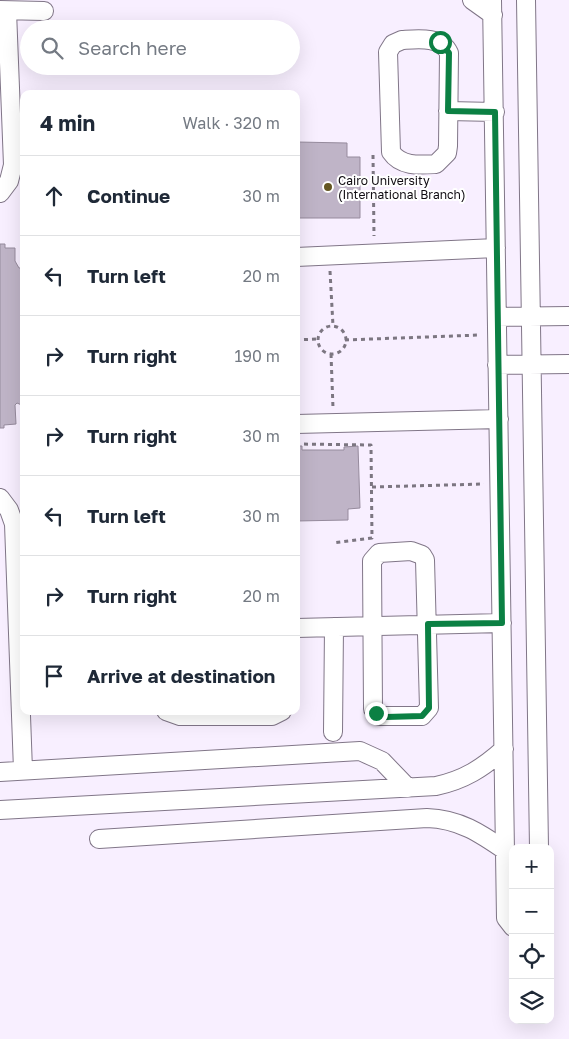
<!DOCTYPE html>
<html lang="en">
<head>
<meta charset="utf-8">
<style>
	body { margin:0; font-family:"Golos Text",sans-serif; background:#f6f6f7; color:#1f2937 }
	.controls { position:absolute; right:15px; bottom:15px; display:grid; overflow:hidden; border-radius:10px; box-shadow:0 5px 20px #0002 }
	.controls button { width:45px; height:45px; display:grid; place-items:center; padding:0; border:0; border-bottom:1px solid #e0e1e3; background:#fff; color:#1f2937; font:25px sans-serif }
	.stop { position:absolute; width:15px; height:15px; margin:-11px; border:4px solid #0b8043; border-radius:50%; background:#fff }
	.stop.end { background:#0b8043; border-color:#fff; box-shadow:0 1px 5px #0008 }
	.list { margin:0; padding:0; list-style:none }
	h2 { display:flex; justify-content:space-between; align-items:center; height:65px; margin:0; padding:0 20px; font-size:21px }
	h2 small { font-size:16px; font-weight:400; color:#747a83 }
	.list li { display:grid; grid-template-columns:32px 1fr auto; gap:15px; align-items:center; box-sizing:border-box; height:80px; padding:0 20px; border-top:1px solid #e0e1e3 }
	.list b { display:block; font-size:19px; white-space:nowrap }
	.list em { font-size:16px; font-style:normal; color:#747a83 }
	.icon { flex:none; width:28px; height:28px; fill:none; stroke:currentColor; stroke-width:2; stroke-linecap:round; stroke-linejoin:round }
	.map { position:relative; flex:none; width:569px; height:1039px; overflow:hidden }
	.search { position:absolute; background:#fff; box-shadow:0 5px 20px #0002; left:20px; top:20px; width:280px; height:55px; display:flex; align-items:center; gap:12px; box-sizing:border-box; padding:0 18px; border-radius:28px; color:#747a83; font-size:19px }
	.panel { position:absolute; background:#fff; box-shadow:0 5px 20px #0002; left:20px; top:90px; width:280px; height:625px; border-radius:10px }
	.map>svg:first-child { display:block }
</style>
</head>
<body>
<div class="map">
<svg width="569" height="1039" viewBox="0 0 569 1039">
	<rect width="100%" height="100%" fill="#f8efff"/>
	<path fill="#bfb4c7" stroke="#968b9d" d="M 297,142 L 347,143 L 347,157 L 360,157 L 360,218 L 296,218 Z
		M 0,244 L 5,244 L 5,248 L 15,248 L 15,261 L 19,268 L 24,268 L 24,406 L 17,403 L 15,405 L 16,424 L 4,425 L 4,428 L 0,428 Z
		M 296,446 L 302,446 L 302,450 L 344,450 L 344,447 L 358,446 L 360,508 L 348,509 L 348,520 L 296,521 Z"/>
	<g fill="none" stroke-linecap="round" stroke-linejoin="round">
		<defs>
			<path id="minor" d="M 472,0 L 493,15
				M 492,0 L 506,918 L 513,927
				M 526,0 L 539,848
				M 0,10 L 44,11
				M 402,40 C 418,39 441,36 449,53 L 448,146 L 447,153 L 436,164 C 420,165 401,167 391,152 L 388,52 L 393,44 Z
				M 448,111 L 495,112
				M 0,193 L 9,181 L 13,165 L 7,11
				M 296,257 L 496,248
				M 497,317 L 569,316
				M 497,365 L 569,364
				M 296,424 L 499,419
				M 0,498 L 9,510 L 14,524 L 23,770
				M 411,551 L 422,555 L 425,560 L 429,708 L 422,716 L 380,716 L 373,709 L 372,561 L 379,553 Z
				M 296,628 L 502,623
				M 166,711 L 180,716 L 272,716 L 282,711
				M 333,732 L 334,627
				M 0,772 L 360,751 L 382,761 L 408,788
				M 0,810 L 436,786 C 464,780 483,768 504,749
				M 99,839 L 427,818 C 459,819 480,833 506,851"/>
		</defs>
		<use href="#minor" stroke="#817688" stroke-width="20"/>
		<path stroke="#7c7681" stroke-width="3" stroke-dasharray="4 4" stroke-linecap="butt" d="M 373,155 L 374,236
			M 330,271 L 333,326
			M318 340a14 14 0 1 1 28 0a14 14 0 1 1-28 0Z
			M 296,340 L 317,339
			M 345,340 L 480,335
			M 331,354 L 333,408
			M 296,444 L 371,445 L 372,538 L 333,543
			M 372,487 L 484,484"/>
		<use href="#minor" stroke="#fff" stroke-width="18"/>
	</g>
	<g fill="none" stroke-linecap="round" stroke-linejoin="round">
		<path stroke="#0b8043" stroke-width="6" d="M 376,713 L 386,717 L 422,716 L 429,708 L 428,624 L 502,623 L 495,112 L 448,111 L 449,53 L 440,42"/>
	</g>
	<circle fill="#645622" stroke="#fff" stroke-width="2" cx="328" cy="187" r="5"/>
	<g text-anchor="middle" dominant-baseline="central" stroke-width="4" stroke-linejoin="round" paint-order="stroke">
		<g font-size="12" fill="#0f0b11" stroke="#fff" text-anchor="start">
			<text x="338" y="180">Cairo University<tspan x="338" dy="14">(International Branch)</tspan></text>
		</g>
	</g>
</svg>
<div class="controls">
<button>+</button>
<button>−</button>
<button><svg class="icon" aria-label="locate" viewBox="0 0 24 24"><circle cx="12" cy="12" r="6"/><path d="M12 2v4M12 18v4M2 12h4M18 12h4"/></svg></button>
<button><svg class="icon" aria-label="layers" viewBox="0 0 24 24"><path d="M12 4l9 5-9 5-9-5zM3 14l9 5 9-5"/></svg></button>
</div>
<div class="stop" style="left:440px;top:42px"></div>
<div class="stop end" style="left:376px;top:713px"></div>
<div class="search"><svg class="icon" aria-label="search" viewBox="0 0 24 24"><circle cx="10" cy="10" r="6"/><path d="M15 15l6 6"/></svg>Search here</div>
<section class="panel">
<h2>4 min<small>Walk · 320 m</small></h2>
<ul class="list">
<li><svg class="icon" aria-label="ahead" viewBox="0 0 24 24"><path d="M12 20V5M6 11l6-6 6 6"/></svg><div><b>Continue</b></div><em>30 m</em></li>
<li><svg class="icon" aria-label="left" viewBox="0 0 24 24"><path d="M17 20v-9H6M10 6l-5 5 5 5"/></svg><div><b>Turn left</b></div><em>20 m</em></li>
<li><svg class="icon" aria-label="right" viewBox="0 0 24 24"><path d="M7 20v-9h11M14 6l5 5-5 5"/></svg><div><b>Turn right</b></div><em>190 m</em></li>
<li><svg class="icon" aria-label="right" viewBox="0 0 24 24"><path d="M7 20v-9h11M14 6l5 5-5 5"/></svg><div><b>Turn right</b></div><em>30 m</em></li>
<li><svg class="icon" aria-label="left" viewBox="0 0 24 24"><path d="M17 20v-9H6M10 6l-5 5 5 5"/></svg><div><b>Turn left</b></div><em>30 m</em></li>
<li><svg class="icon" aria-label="right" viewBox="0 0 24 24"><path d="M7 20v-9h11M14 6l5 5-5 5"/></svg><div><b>Turn right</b></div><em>20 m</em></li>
<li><svg class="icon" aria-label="arrive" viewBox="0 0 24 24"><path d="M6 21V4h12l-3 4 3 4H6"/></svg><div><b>Arrive at destination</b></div></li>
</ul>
</section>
</div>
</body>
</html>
